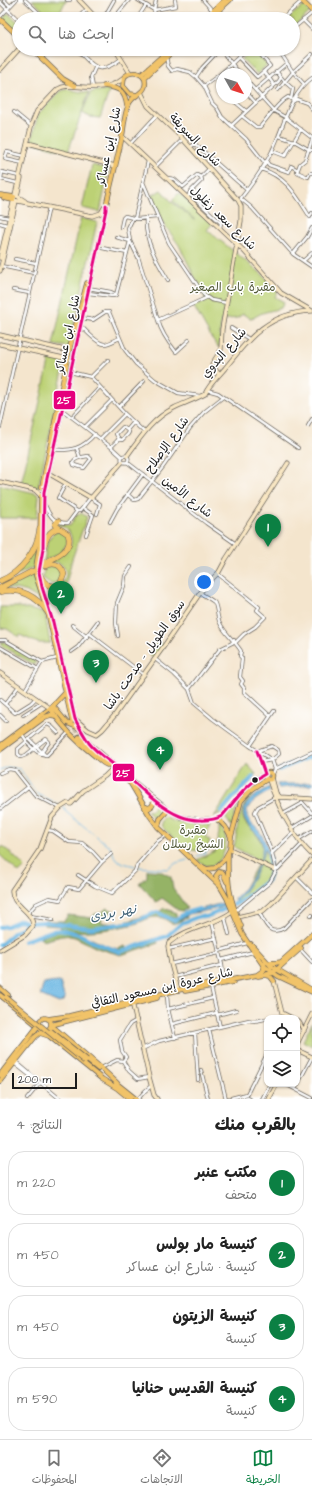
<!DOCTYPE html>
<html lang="ar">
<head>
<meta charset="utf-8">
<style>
	body { margin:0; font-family:"Architects Daughter","Playpen Sans Arabic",sans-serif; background:#f2f2f2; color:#222; direction:rtl }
	.controls { position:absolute; right:12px; bottom:12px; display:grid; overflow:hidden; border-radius:8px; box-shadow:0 1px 3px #0004 }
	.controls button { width:36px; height:36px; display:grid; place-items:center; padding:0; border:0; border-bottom:1px solid #e0e0e0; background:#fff; color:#222; font:20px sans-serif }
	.compass { position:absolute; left:216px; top:68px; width:36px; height:36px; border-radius:50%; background:#fff; box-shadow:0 1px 3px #0004; rotate:129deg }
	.scale { position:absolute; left:12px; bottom:10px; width:65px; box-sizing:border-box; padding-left:4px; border:2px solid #1c1c1c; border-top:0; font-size:11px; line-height:14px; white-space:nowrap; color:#1c1c1c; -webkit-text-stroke:3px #fff; paint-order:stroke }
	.you { position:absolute; left:204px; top:582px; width:14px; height:14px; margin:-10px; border:3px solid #fff; border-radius:50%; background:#1a73e8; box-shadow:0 0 0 6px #1a73e833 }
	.badge { display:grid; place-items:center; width:26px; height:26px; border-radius:50%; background:#0b8043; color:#fff; font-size:13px; font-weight:700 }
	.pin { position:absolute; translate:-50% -33px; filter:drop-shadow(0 1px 2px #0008) }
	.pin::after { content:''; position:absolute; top:21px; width:14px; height:12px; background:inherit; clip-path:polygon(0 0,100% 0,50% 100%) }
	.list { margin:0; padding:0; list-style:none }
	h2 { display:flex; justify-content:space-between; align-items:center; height:52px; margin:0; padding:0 16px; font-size:17px }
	h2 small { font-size:13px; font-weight:400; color:#767676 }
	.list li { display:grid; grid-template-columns:26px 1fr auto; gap:12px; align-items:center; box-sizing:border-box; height:64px; margin:0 8px 8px; padding:0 8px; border:1px solid #e0e0e0; border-radius:16px }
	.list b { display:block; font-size:15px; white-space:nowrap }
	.list p { margin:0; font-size:13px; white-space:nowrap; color:#767676 }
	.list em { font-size:13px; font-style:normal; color:#767676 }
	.icon { flex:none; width:22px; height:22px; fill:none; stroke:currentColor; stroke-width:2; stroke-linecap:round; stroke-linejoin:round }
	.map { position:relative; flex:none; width:312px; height:1099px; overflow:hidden; direction:ltr }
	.search { position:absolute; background:#fff; box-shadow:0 1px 3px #0004; left:12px; right:12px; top:12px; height:44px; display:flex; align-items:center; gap:10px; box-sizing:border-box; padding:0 14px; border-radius:22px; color:#767676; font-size:15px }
	.sheet { height:340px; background:#fff }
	nav { display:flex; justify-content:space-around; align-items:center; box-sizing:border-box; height:56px; border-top:1px solid #e0e0e0; background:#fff; font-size:11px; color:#767676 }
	nav a { display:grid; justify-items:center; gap:2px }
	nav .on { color:#0b8043 }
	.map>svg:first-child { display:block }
</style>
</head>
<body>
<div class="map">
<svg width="312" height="1099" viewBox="0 0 312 1099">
	<rect width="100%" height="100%" fill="#fff"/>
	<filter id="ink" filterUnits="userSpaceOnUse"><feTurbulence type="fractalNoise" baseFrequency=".025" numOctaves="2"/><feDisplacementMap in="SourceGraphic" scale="8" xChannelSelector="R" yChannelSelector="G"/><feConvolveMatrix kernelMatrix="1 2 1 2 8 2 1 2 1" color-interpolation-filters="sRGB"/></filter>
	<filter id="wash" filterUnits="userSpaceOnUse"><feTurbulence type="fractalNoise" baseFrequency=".012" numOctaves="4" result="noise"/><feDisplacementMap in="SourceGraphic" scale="16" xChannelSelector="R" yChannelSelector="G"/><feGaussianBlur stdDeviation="0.9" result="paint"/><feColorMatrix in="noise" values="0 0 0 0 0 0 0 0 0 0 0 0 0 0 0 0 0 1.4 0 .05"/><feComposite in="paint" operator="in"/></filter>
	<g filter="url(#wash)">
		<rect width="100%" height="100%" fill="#f4e5cd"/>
		<path fill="#bcd175" stroke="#6c7648" d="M 32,0 L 67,0 L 64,4 L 57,19 L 52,19 Z
			M 303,6 L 306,7 L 310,12 L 295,26 L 293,23 L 293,19 L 288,18 Z
			M 8,13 L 19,23 L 14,29 L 2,19 Z
			M 253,49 L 267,65 L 257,74 L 242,59 Z
			M 67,89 L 81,92 L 89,92 L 68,152 L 31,142 L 38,114 L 61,91 Z
			M 110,89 L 100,118 L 90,117 L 82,113 L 91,92 Z
			M 92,165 L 109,169 L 100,212 L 82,208 Z
			M 161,190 L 172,202 L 195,220 L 172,200 L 179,193 L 213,223 L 207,230 L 262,274 L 278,291 L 275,297 L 284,302 L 281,308 L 262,313 L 251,319 L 243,314 L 237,318 L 221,320 L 219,348 L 211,337 L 194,307 L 206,300 L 179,245 L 161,220 L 151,196 Z
			M 81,218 L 97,222 L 69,347 L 53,345 Z
			M 50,358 L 65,361 L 38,488 L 21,484 Z
			M 0,485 L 35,493 L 39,495 L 37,518 L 0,518 Z
			M 81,513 L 87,517 L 72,559 L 61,605 C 48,602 49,597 45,586 C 63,593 73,570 59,563 C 57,562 53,562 50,562 L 71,545 C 73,534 68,527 57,525 L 60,523 L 70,526 L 77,514 L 79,515 Z
			M 58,531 L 62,531 L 67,536 L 67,544 L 60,553 L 44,561 C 47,549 46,535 58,531 Z
			M 39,540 L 34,567 L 9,579 L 15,574 Z
			M 48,566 L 58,566 L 62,573 C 60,580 58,585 51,584 L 43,578 L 44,568 Z
			M 34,574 L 42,602 C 29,592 22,588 5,589 Z
			M 0,607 L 19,607 L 45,613 L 50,643 L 38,643 L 20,635 L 19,637 L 7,629 L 0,628 Z
			M 3,641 L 36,661 L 34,665 L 1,645 Z
			M 158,641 L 164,646 L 155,659 L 148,654 Z
			M 247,764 L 256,774 L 232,797 L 222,813 L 214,817 Z
			M 252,794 L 253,795 C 245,803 238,815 247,825 C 250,828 254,830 256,834 C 264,844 274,869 266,880 C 260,888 245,898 237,904 L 234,899 L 244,889 L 259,861 L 234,847 C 238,830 238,806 252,794 Z
			M 238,802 L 232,827 L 225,817 Z
			M 155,804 L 163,811 L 159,814 L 157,822 L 147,811 L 152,810 Z
			M 164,817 C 169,818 171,821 176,822 C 187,825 199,825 210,825 L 205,838 L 210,840 L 207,850 L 203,852 L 202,850 C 186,854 173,837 162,827 L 161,823 Z
			M 219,825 C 235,835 221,882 197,860 L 215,851 L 219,833 Z
			M 3,846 L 25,867 L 19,873 L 0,855 L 0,850 Z
			M 312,1023 L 312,1046 L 303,1041 Z"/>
		<path fill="#95b366" stroke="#586841" d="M 147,870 L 160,871 L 171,877 L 173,888 L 187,908 L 183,911 L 178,910 L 162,898 L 156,902 L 139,883 L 147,877 Z
			M 107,908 L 114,911 L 104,914 L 101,922 C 115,926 128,921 141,917 C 149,914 157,915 164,908 L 176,913 L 176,917 L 186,915 L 187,917 C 165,931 173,917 156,917 C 147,917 139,924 130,925 C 112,929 93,932 74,931 L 105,945 L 118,949 L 125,946 L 126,949 L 156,938 L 158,943 L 121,955 L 97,948 L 75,937 L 65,935 L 43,941 L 40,938 L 51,933 L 62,931 L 60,926 L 44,925 L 44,921 L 64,921 L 68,915 L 92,918 L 95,914 L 101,913 Z"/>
		<path fill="#69b6e2" stroke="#42697f" d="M 312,782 L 312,785 L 279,788 L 277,784 L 298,784 Z
			M 269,787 L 270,791 C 259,797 239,807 250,822 C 253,826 257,828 259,831 C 266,841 269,851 271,863 C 272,870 272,878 266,883 L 238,903 C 260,886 280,880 265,848 C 259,869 251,886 235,902 L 234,899 C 246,890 268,856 261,840 C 258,833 251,830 247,824 C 235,805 257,795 269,787 Z
			M 223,903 L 224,906 L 220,908 L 189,914 L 182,919 L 174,921 L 160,914 L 177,919 L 186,913 Z
			M 60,982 L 65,1000 L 59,1003 L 40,995 L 44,983 Z"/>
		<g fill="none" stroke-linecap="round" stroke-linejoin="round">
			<path stroke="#69b6e2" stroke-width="1" d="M 0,770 L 7,767 L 20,769 L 37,794 L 61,805
				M 64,807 L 66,812 L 109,846 L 117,860 L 123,863 L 135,866
				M 197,856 L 204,854 L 209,850
				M 138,867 L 168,869 L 176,863 L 187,860"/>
			<path stroke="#69b6e2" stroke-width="4" d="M 279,770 L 312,756
				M 221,812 L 232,799 L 253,777
				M 234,904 L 238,903 L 268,880 L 270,872 L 269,857
				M 0,927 L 7,926 L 21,920 L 27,923 L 44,922 L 91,928 L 134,922 L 157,912 L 174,921 L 185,913 L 199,909
				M 24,941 L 52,931 L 64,930 L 81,935 L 93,942 L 120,952 L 167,936 L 182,923 L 200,916 L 206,917 L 225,909
				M 0,945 L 16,931 L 25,926 L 27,923"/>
		</g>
	</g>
	<g filter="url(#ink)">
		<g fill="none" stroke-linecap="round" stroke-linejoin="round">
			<path stroke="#c9bdaa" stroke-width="4" stroke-dasharray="4 2" stroke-linecap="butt" d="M 72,723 L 79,737"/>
			<defs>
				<path id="street" d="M 4,0 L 10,6
					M 25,0 L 45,19
					M 67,0 L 70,0
					M 138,0 L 154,10 L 176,6 L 175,0
					M 156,0 L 154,10 L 156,19
					M 203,0 L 213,11
					M 0,2 L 19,21
					M 215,14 L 219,19
					M 0,17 L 16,0
					M 77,19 L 87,9
					M 111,19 L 115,17 L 129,0
					M 111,19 L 106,14 L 114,0
					M 137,19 L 146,5
					M 282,19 L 302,1
					M 303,20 L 312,29
					M 293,26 L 295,27 L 312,13
					M 16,34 L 19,29
					M 76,49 C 94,66 97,77 121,59
					M 160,49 L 159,51 L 162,56
					M 220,49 L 240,74
					M 278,49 L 293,72 L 304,84
					M 166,57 L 168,66 L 172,71 L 177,69 L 190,72 L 196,77 L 204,86 L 212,103 L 217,108 L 222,117 L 246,139 L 265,163
					M 238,57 L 257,77 L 270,66 L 256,49
					M 41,58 L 50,49
					M 264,71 L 274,85
					M 276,71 L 285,82 L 293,89 L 291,99
					M 196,77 L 202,68 L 220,49
					M 246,80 L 274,111 L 285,117 L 312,138
					M 204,86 L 223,72 L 246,50
					M 93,87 L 91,77 L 95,68
					M 246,87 L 249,83
					M 255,90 L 287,63
					M 278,90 L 293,72 L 312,54
					M 246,92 L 256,103
					M 237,98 L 234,101 L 246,111
					M 14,112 L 31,126
					M 242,116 L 256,127 L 260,127 C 268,118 277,103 288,97 L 294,101 L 296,99 L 307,103 L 312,109
					M 232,125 L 279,81 L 281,77
					M 279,136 L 294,141 L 308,149 L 312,150
					M 312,140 L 305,160 L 300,164 L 297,172 L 308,177 L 310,173 L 312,173
					M 130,144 L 157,115
					M 190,147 L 195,144 L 247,190
					M 272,151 L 285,156 L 301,129
					M 266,161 L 269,165 L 289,172 L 291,166 L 298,170
					M 23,163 L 5,159 L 7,152 L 25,156
					M 155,167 L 183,139
					M 261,169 C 287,177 296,195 310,217 L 312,213
					M 168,178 L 174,179 L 183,187 L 197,175 L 201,177
					M 143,182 L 169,243 L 204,295 L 211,300 L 227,303
					M 17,183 L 1,179 L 2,172 L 19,176
					M 190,194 L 221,223 L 220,228
					M 188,197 L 190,192 L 202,180 L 201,177 L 209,169
					M 241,198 C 252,184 264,168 272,151 C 284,127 289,95 312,78
					M 241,199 L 252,208 L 293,254 L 312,267
					M 0,216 L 9,218
					M 135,218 L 148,161
					M 146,218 C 144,240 157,262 168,280
					M 0,223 L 7,225
					M 121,227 L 123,218 L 125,216 L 137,219 L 157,217
					M 116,237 L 130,241 L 128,228 L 133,218
					M 102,248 L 127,253
					M 293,254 L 307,237 L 312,228
					M 15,259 L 36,263
					M 303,261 L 312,253
					M 1,266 L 34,273
					M 88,288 L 111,292 L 115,294
					M 13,290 L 29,293
					M 88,293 L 113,296 L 116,295 L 130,241 L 138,257 L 158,320 L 206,298
					M 82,318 L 93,320 L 105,312 L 109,312 L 125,350 L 136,364 L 155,380 L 178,393 L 200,396
					M 158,320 C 161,332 168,342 176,352 L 189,340
					M 80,325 C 85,330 96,343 104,344 C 109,344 115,340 120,338
					M 231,328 L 249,339
					M 70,372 L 91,377 L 125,414 L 144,432
					M 91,377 L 108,360
					M 207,390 L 218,393 L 298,448
					M 119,407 L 144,381
					M 61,409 L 111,447 L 122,457
					M 72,417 L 100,387
					M 308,426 L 312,419
					M 0,427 L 49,207
					M 85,427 L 112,400
					M 100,439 L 125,414
					M 119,439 L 116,434 L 123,427 L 127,430
					M 111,447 L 119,439 L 122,440 L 128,434 L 129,432 L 127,430 L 133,423
					M 53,449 C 71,452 83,448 95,434
					M 77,449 L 80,457
					M121.5 459a3.5 3.5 0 1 1 7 0a3.5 3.5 0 1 1-7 0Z
					M 88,456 L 91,459 L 84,468 L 74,465 L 73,462 C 76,457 82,457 88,456 Z
					M 127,462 L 206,523 L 236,544
					M 66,483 L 58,498 L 77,511
					M 127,494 L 134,500 L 138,499 L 163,467 L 190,428 L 204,412 L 223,397
					M 91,498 L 100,504 L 97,514
					M 45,505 C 50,517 54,523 68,523 L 77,511 L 80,511 L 90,498
					M 83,508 L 93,515 L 86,535
					M 110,522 L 117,509 L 143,474
					M 218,574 L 259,607 L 257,610 L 265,617 L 255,627 L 244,634 L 236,642
					M 200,593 C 205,596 210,599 214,602 C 217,605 217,618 220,623 C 225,634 235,641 241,651 L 240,656 L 242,658 L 240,677 L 243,681 L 241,684 L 244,688 L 244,692 L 270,716
					M 72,625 L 87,637
					M 89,633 L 144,675
					M 118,636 L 116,623 L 117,603 L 124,586 L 125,576 L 131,567
					M 0,640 L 5,640 L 42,662
					M 0,647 L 38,669
					M 71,652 L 78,647 L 98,621
					M 155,659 L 174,674 L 189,689 L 194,703 L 213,719 L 250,746 L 272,760 L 275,769 L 272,776
					M 189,689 L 220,649 L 232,643 L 234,640
					M 25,690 L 42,662 L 57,658
					M 0,700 L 15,713 L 31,703 L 36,698
					M 5,704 L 19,686
					M 0,715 L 6,721
					M 23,715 L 43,702
					M 22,734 L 26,740 L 26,742 C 33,748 38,755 47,755 L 67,734
					M 29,739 L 45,755
					M 26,740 L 29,739 L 47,724 L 51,726 L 58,733
					M 26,742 L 18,749 L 18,754 L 21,757 L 26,755 L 46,739 L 49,742 L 42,752
					M 250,746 L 274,711
					M 257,751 L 272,746 L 278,750 L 279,754 L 272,760 L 261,762
					M 257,751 L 265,774
					M 275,769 L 312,752
					M 0,773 L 9,769 L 15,770 L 35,795 L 60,808
					M 302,802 L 312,813
					M 0,809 L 28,787
					M 283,814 L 303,803
					M 292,828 L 312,816
					M 47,830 L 53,831 L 69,842 L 82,843 L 93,852 L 102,862
					M 299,839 L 312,831
					M 272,853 L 294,832
					M 274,870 L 278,869 L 302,844
					M 78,875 L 95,886 L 112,893 L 135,871 L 137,865 L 158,841 L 167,835
					M 296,877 L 312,893
					M 235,911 L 270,882 L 276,871 L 272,853 L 255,812 L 258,807 L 274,798
					M 259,912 C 265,923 269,937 284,928 L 312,899
					M 28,913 L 36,904 L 49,898 L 60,900 L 68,887 L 79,889 L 102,862 L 111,854
					M 30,916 L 53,920
					M 311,916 L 312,915
					M 225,918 L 229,934
					M 212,922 L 222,965 L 224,981
					M 168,949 L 216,938
					M 300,949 L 312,962
					M 219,951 L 247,943
					M 221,960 L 253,952
					M 171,964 L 219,953
					M 174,977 L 222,965
					M 211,987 L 220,1027
					M 167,995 L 168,1009 L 175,1038
					M 168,1009 L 213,998
					M 217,1015 L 236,1010
					M 172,1024 L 216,1013
					M 209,1030 L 226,1099
					M 195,1033 L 198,1080
					M 142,1049 L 159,1041 L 249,1020 C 256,1023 264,1018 272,1018
					M 123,1061 L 129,1071 L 138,1079 L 149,1077
					M 16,1062 L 60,1099
					M 14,1063 L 33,1078
					M 101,1068 L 117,1060 L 123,1061 L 126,1057 L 122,1051 L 120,1040 L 130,1024 L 137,1020
					M 201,1070 L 208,1099
					M 285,1084 L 312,1098
					M 295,1089 L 312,1057
					M 242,1095 L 250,1099
					M 27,1099 L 40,1083
					M 138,1099 L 145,1091 L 151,1086
					M 227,1099 L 247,1094 L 267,1054
					M 262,1099 L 270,1084"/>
				<path id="secondary" d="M 79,0 L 97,19
					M 115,49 L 130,73
					M 0,70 L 19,49
					M 141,92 L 148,106 L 181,137 L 238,200 L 241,206 L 241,221 L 222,329 L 221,350 L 212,364 L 219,375
					M 122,136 L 244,251 L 281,293 L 312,311
					M 28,143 L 115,166
					M 21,178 L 17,196 L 25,201
					M 13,200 L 92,216 L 101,213 L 105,206
					M 0,258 L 32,123 L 37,111 L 58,89 C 66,84 74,87 83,87 C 96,88 114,87 124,78
					M 0,271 L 16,201
					M 0,335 L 69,351
					M 0,344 L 68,359
					M 127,456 C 140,438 153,418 174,408 C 184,403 196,399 205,394 C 210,383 219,376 226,367 C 250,337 269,313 311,311
					M 48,473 L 91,498 L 122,462
					M 0,482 L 35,490 L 41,496
					M 0,673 L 50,708
					M 75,719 L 88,730 L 97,734 L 102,730 L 115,715 L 164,646 L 200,593 L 209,582 L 219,572 L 226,559 L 288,463
					M 272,778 L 276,793 L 280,797
					M 269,780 C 277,805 293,837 312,855
					M 274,798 L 280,797 L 312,799
					M 230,849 L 273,869
					M 237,917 L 263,911 L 272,903 L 312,860
					M 0,950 L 25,935 L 33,926 C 33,910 11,906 12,890 L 40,849 L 52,817 L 60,808 L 68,803 L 71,804 L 83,791 L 105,776 L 113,768
					M 274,981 L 282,1013 L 292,1018
					M 178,990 L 171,964 L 168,946 L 169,943 C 187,927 213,926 232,912
					M 132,1002 L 149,1077 L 154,1095 L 157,1099
					M 297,1021 L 299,1022 L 304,1031
					M 297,1044 L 312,1014
					M 297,1050 L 312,1057
					M 269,1099 L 277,1084"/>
				<path id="primary" d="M 301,0 L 312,11
					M 0,19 L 19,37
					M 204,19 L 225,0
					M 209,19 L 230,0
					M 32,49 L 63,79 L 75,86
					M 141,75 L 170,49
					M 144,78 L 175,49
					M 104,86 C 119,88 125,90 127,106
					M 0,195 L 14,197
					M 4,198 L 13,200
					M 106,205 L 106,210 L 44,492 L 43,549 L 39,572 L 42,587 L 53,622 L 75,719 L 79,728 L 90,744 L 153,798 L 168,810 L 181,817 L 199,820 L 216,819 L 222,816 L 240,795 L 256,779 L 265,774
					M 106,206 C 111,183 117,160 122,137 C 124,127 124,116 128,106 C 131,95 143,95 145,86 C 148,73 132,69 124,77 L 123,86 L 130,94 L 137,95
					M 42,487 L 69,351 L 87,283
					M 41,496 L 40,543 L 36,567 L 36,576 L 48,613 L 72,721
					M 53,706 L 67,723 L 79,728
					M 50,708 C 62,727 77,742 95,756 C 99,759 102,763 107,765
					M 79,737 L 131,784 L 150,816 L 158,827 L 220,886 L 227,898 L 242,934 L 263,965 L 278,976 L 312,992
					M 0,746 L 53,706 L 66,692
					M 0,750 L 45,717 L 51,715 L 56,716
					M265.5 776a3.5 3.5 0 1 1 7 0a3.5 3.5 0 1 1-7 0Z
					M 144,806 L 149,808 L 152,806 L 154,802 L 153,798
					M 216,819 C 224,823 227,829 231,837
					M 158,827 L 160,819 L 168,810
					M 228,853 C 227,883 229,898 241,926
					M 203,867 L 207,869 L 215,868 L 224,860 L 230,849 L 231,837 L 241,801 L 251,790 L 267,779
					M 220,885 L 216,876 L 219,872 L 223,873 L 227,882
					M 251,944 L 271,966 L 312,990
					M 265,975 L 270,976 L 274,981
					M 258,976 L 273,973 L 301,948
					M 0,988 L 8,995
					M 185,991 L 233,982
					M 0,995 L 38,1026 L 0,1075
					M39 1024a6 6 0 1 1 12 0a6 6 0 1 1-12 0Z
					M 48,1019 L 69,1016 L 178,990 L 257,975 L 264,970 L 263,965 L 266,962 L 275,963 L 281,962 L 312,934
					M 51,1025 L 157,998
					M 51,1025 L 101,1068 L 117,1083
					M 40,1033 L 49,1036 L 102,1079 L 120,1090
					M 87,1060 L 98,1069
					M 0,1081 L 35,1037 L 41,1032
					M 116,1083 L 136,1099
					M 118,1089 L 130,1099"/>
				<path id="highway" d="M 58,521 L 55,525 L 59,528
					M 43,549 C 46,539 48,531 59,528 L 68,534 C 74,550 57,557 44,563
					M 39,572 C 42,580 46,587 56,586 L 61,582 L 64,574 C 61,564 54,562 45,566
					M 0,581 C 22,572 37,551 40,528
					M 0,588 L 33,571
					M 0,592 C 20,587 37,596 48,613"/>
			</defs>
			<use href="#street" stroke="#68625a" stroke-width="4"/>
			<use href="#secondary" stroke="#68625a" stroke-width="5"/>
			<use href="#primary" stroke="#68625a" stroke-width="5.5"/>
			<use href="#highway" stroke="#68625a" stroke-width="6"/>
			<use href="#street" stroke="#fff" stroke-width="2.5"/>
			<use href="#secondary" stroke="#f9e7c3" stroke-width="3.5"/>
			<use href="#primary" stroke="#f1c369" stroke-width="4"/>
			<use href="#highway" stroke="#f1c369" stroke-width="5"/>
			<defs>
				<path id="primary-bridge" d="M 6,997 L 85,1062
					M 51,1031 L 87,1060"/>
			</defs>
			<use href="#primary-bridge" stroke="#68625a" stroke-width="5.5" stroke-linecap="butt"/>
			<use href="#primary-bridge" stroke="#f1c369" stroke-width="4"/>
			<defs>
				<path id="bus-1" d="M 106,205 L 106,210 L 44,492 L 43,549 L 39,572 L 42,587 L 53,622 L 75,719 C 79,727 84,735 89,743 C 96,752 108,760 117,767 C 136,783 157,807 180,816 C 192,821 211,822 222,816 C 235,801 247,783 265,774 L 257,751"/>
			</defs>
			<use href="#bus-1" stroke="#fff" stroke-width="6"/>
			<use href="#bus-1" stroke="#e5007d" stroke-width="3"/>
		</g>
	</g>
	<circle fill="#1c1c1c" stroke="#fff" stroke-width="1.5" cx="255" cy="780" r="3.5"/>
	<g text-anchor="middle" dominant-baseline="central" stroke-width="3" stroke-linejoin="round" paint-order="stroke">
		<g font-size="12" fill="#1c1c1c" stroke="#fff">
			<text transform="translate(195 140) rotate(46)">شارع السويقة</text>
			<text transform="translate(109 146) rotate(-78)">شارع إبن عساكر</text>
			<text transform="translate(223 218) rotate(44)">شارع سعد زغلول</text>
			<text transform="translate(68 334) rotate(-78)">شارع ابن عساكر</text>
			<text transform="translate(224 353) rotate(-49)">شارع البدوي</text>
			<text transform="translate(167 445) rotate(-54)">شارع الإصلاح</text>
			<text transform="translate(187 497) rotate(38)">شارع الأمين</text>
			<text transform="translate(145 655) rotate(-55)">سوق الطويل - مدحت باشا</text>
			<text transform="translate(162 988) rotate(-13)">شارع عروة إبن مسعود الثقافي</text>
		</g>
		<g font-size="12" fill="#545b3b" stroke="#fff">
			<text x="233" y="287">مقبرة باب الصغير</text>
			<text x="193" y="830">مقبرة<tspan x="193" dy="14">الشيخ رسلان</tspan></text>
		</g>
		<g font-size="13" font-style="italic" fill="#3f6175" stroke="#fff">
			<text transform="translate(113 913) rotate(-10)">نهر بردى</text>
		</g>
	</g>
	<g stroke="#fff" stroke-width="1.5">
		<rect x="53" y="390" width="23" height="20" rx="4" fill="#e5007d"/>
		<rect x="112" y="763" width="23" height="19" rx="4" fill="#e5007d"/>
	</g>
	<g font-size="11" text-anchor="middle" font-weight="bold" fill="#fff">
		<text x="64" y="404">25</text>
		<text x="123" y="777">25</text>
	</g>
</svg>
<div class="controls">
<button><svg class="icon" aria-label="locate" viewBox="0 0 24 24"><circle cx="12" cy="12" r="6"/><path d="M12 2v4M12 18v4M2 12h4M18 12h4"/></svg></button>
<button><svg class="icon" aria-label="layers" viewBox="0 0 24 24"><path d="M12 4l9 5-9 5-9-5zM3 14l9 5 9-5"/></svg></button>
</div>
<svg class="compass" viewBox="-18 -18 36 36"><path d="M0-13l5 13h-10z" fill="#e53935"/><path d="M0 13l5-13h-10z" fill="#767676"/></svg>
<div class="scale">200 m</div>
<div class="you"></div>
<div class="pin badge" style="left:268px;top:547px">1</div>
<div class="pin badge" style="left:61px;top:614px">2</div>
<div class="pin badge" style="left:96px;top:683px">3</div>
<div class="pin badge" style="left:160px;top:770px">4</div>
<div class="search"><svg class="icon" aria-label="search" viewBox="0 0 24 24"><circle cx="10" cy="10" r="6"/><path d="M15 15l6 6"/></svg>ابحث هنا</div>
</div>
<section class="sheet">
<h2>بالقرب منك<small>النتائج: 4</small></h2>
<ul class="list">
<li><span class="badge">1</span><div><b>مكتب عنبر</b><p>متحف</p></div><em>220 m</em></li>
<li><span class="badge">2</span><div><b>كنيسة مار بولس</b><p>كنيسة · شارع ابن عساكر</p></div><em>450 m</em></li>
<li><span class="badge">3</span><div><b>كنيسة الزيتون</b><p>كنيسة</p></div><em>450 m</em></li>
<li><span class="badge">4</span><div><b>كنيسة القديس حنانيا</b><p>كنيسة</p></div><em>590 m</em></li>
</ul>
</section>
<nav>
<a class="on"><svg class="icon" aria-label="map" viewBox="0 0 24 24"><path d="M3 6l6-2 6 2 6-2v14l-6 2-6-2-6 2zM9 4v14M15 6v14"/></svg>الخريطة</a>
<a><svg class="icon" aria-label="directions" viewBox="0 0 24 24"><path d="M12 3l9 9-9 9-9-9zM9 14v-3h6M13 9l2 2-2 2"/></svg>الاتجاهات</a>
<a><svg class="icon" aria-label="saved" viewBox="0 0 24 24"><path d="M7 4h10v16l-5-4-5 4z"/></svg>المحفوظات</a>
</nav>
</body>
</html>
